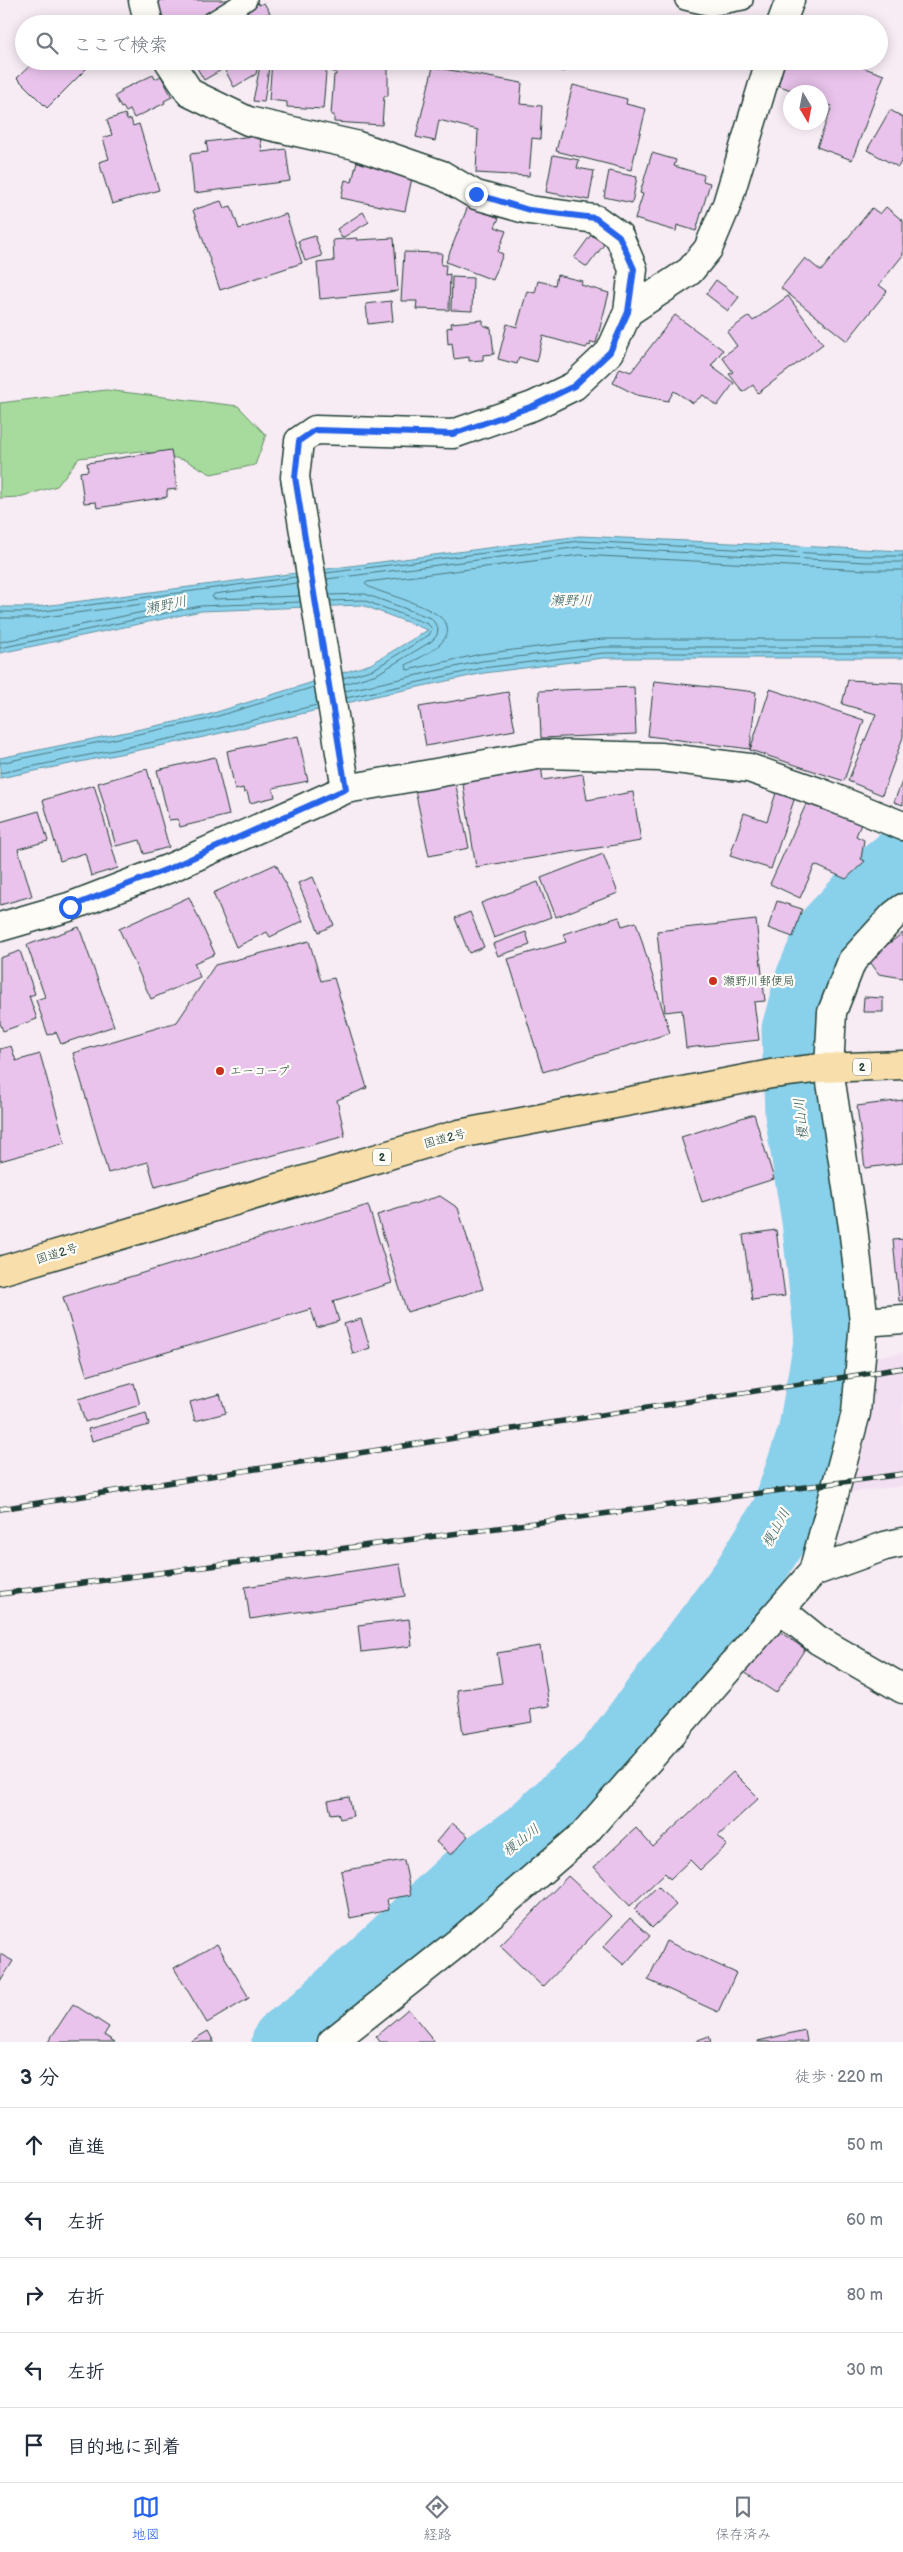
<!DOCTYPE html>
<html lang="ja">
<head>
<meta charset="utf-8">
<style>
	body { margin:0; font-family:"Balsamiq Sans","Klee One",sans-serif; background:#f2f2f3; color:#1f2937 }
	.compass { position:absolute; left:783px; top:85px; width:45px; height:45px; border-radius:50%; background:#fff; box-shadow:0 2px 12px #0003; rotate:170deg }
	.stop { position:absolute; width:15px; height:15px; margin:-11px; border:4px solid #2563eb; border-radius:50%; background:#fff }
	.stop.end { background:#2563eb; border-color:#fff; box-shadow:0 1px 5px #0008 }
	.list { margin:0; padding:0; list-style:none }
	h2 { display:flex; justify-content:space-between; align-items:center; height:65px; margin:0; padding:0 20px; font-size:21px }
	h2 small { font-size:16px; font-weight:400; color:#747a83 }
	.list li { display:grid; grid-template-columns:32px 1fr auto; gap:15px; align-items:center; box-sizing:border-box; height:75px; padding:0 20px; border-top:1px solid #e0e1e3 }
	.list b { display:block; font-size:19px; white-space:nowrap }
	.list em { font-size:16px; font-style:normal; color:#747a83 }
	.icon { flex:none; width:28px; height:28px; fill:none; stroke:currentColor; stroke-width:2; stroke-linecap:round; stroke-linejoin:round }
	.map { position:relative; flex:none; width:903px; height:2042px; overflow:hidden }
	.search { position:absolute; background:#fff; box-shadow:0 2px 12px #0003; left:15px; right:15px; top:15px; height:55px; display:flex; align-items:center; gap:12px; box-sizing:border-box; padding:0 18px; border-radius:28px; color:#747a83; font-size:19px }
	.sheet { height:440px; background:#fff }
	nav { display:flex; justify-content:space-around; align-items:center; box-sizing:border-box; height:70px; border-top:1px solid #e0e1e3; background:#fff; font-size:14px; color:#747a83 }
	nav a { display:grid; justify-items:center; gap:2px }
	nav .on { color:#2563eb }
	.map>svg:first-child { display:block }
</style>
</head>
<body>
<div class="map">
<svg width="903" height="2042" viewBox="0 0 903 2042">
	<rect width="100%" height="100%" fill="#f7ebf4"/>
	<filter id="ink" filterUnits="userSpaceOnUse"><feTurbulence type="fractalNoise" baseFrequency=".02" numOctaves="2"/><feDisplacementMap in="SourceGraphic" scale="10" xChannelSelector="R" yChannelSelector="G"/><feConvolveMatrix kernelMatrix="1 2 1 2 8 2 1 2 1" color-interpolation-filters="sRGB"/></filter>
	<g filter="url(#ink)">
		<path fill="#f3dff2" d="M 903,1353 L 903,1486 L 822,1496 L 854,1360 Z"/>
		<path fill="#a7db9d" stroke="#638c68" d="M 106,390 L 238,406 L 266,435 L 255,465 L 211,474 L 185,460 L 141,451 L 79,458 L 57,486 L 19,497 L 0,498 L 0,403 Z"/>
		<path fill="#89d0eb" stroke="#5f95a2" d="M 580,536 L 903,551 L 903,658 L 603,658 L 484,673 L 376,696 L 204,737 L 0,778 L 0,758 L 204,716 L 371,664 L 428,630 L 362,605 L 201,611 L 0,653 L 0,607 L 36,607 Z"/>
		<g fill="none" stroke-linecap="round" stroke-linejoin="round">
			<path stroke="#49787d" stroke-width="1" d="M 903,570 L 866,570 L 580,555 L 367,582 L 365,584 C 377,596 475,610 440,644 C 431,653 417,659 406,665 L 407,670 L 481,654 L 602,639 L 903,639
				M 326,573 L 580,541 L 866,556 L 903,556
				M 327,579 L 580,547 L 866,562 L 903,562
				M 297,583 L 214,594 L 212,597 L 215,599 L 299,596
				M 329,595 L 365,594 L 431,618 L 438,628 L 437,635 L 432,641 L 377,674 L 344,684
				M 330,601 L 363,600 L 428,624 L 432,629 L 429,635 L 374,669 L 343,678
				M 0,612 L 37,612 L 296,577
				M 0,618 L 38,618 L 180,599 L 183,601 L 181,604 L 0,642
				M 0,648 L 200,606 L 300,602
				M 345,691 L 482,661 L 603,647 L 903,647
				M 346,698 L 483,668 L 603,653 L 903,653
				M 0,763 L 205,720 L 314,687
				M 0,773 L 203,732 L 317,705"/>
			<path stroke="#89d0eb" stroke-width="69" d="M 286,2042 L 314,2021 L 465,1881 L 525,1840 L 610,1762 L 744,1582 L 785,1515 L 812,1435 L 829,1338 L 816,1220 L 799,1113 L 796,1030 L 810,979 L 831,931 L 881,878 L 903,860"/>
		</g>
		<path fill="#eac3ec" stroke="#1f3d34" d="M 153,0 L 240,0 L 196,24 L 161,24 Z
			M 258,3 L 259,5 L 264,3 L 270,13 L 266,15 L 271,24 L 223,24 Z
			M 342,18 L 371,21 L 371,24 L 341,24 Z
			M 35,61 L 94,61 L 47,108 L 17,78 Z
			M 193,61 L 237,61 L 204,80 Z
			M 242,61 L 259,61 L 256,74 L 234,87 L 225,70 Z
			M 261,61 L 270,61 L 264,102 L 253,101 Z
			M 272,61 L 327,61 L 323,109 L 287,107 L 287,102 L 269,100 Z
			M 333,61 L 376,61 L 376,65 L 388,66 L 388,96 L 384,96 L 382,125 L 334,122 L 334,115 L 331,115 L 334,75 L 336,75 L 336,72 L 332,72 Z
			M 554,61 L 567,61 L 564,72 L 552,68 Z
			M 786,61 L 854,61 L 853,64 L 884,75 L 852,160 L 817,147 L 832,106 L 820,101 L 820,92 L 797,92 L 777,85 Z
			M 433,67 L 522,83 L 520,104 L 542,106 L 540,139 L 532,138 L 529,176 L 476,173 L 478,130 L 439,120 L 435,141 L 416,137 Z
			M 153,75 L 155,79 L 161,76 L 172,97 L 164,101 L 165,103 L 134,118 L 130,110 L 126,112 L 123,107 L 121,108 L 115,96 L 122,92 L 121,90 Z
			M 573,85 L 627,99 L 626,104 L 646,109 L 631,170 L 556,151 Z
			M 890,110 L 903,117 L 903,158 L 898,167 L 867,150 Z
			M 125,114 L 127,120 L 131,119 L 133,126 L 139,124 L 159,190 L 112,204 L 99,162 L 109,159 L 103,138 L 112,135 L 107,120 Z
			M 260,135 L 262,152 L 286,149 L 290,181 L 194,193 L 190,154 L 208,152 L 206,142 Z
			M 652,153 L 676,160 L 674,166 L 704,175 L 703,181 L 710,183 L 696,231 L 677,225 L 676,231 L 635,219 L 643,194 L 640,193 Z
			M 553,155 L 579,160 L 577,168 L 594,171 L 589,200 L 546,192 Z
			M 357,161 L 413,173 L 405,211 L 341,198 L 345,180 L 352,182 Z
			M 609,171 L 637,177 L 632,203 L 604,197 Z
			M 221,201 L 224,208 L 231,206 L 239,229 L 286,214 L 302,263 L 220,290 L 193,210 Z
			M 468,206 L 499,218 L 495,227 L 506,231 L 498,252 L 503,254 L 493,280 L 446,262 Z
			M 886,207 L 903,221 L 903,255 L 879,285 L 887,291 L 847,341 L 781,288 L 805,258 L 821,271 L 872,208 L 880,214 Z
			M 363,212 L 369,222 L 342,238 L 337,229 Z
			M 593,232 L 606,242 L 587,267 L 574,258 Z
			M 315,236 L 322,256 L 305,261 L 298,241 Z
			M 357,238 L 357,240 L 394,238 L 398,291 L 320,299 L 317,263 L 334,261 L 333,240 Z
			M 404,252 L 442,253 L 441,265 L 446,265 L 445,275 L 450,274 L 449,310 L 416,309 L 417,301 L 401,301 Z
			M 557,275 L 582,281 L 581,285 L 609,293 L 596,343 L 591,342 L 590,346 L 588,345 L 586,348 L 543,336 L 537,362 L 519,357 L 517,364 L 498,359 L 507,324 L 517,327 L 527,291 L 535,293 L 538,281 L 555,285 Z
			M 452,277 L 473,278 L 472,311 L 451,310 Z
			M 716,280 L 739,297 L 728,311 L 706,294 Z
			M 788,296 L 823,344 L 758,393 L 753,385 L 743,392 L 729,374 L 733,372 L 722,357 L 737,346 L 727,332 L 749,316 L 753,321 Z
			M 391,301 L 393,321 L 368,324 L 366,304 Z
			M 675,315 L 723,350 L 711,366 L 734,383 L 717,406 L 703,395 L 693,403 L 674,391 L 668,401 L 637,395 L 613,383 L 620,368 L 631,372 Z
			M 483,320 L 483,325 L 491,328 L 494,354 L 483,355 L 483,360 L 469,361 L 469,357 L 454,359 L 452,343 L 448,344 L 447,328 L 452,327 L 451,323 Z
			M 171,450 L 177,489 L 167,490 L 167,497 L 97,508 L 96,502 L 84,503 L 80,472 L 88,471 L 87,463 Z
			M 848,680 L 903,683 L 903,737 L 882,795 L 848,781 L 876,714 L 842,704 Z
			M 654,681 L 756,692 L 750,749 L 648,736 Z
			M 634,687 L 636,734 L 541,738 L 539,691 Z
			M 770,689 L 864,720 L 844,781 L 750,750 Z
			M 508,692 L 515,730 L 426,746 L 419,707 Z
			M 298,736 L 308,781 L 273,788 L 275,797 L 250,803 L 247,792 L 244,793 L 243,788 L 235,790 L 227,751 Z
			M 215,757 L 229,815 L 180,827 L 178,819 L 169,820 L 157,770 Z
			M 541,766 L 543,780 L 583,774 L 587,800 L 633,792 L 641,841 L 476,867 L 462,778 Z
			M 147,769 L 169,847 L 144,854 L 140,840 L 116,846 L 98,783 Z
			M 903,779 L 903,805 L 894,802 Z
			M 455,781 L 469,848 L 429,856 L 415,790 Z
			M 94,785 L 118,868 L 91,876 L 85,853 L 60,861 L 43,800 Z
			M 777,790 L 795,797 L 771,869 L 730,856 L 744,813 L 767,821 Z
			M 808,800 L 861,824 L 856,836 L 864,840 L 861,859 L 865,861 L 846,879 L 815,865 L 800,898 L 770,884 Z
			M 39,811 L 48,841 L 18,849 L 32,896 L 0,905 L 0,822 Z
			M 603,854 L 618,893 L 556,917 L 541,878 Z
			M 276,864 L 303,921 L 270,937 L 267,932 L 236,947 L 213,893 Z
			M 313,877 L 334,925 L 319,932 L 298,883 Z
			M 538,882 L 551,917 L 494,938 L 481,903 Z
			M 189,897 L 215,954 L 194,963 L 200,977 L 151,999 L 119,929 Z
			M 777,901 L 802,909 L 793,937 L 768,928 Z
			M 470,912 L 484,947 L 469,953 L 455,918 Z
			M 619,917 L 622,926 L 636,922 L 670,1033 L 543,1072 L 508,959 L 566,942 L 563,934 Z
			M 756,920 L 765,1001 L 754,1002 L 759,1040 L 686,1048 L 682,1010 L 665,1012 L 657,931 Z
			M 79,927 L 114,1026 L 61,1044 L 56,1032 L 48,1035 L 36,1000 L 45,997 L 27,945 Z
			M 526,932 L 530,945 L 498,956 L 493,944 Z
			M 903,933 L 903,978 L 879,974 L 868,959 Z
			M 309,941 L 321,981 L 334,978 L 367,1088 L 337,1100 L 345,1136 L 155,1187 L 148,1162 L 108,1173 L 73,1053 L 177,1022 L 215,965 Z
			M 20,951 L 35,994 L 29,996 L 37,1019 L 3,1031 L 0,1023 L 0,958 Z
			M 864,997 L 883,998 L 883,1012 L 863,1012 Z
			M 11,1046 L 16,1061 L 40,1054 L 65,1143 L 0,1161 L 0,1049 Z
			M 903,1100 L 903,1163 L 865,1168 L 857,1106 Z
			M 754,1114 L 774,1179 L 702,1202 L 681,1137 Z
			M 440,1196 L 458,1208 L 483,1289 L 407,1312 L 377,1215 Z
			M 368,1205 L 392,1283 L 333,1301 L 339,1321 L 317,1328 L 311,1309 L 87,1376 L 63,1297 Z
			M 776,1230 L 785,1296 L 752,1300 L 743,1235 Z
			M 903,1239 L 903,1301 L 899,1301 L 893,1240 Z
			M 361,1319 L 370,1348 L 353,1354 L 344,1324 Z
			M 134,1383 L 140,1405 L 85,1422 L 78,1399 Z
			M 220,1394 L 226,1413 L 195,1421 L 190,1402 Z
			M 146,1413 L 149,1425 L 92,1441 L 88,1429 Z
			M 400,1564 L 405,1596 L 250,1619 L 245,1587 Z
			M 409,1619 L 412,1646 L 361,1652 L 358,1625 Z
			M 774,1628 L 805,1649 L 776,1693 L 744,1672 Z
			M 540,1646 L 549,1706 L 530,1709 L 532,1722 L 463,1734 L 457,1690 L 502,1683 L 497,1653 Z
			M 733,1772 L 759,1798 L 718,1836 L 727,1845 L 700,1870 L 690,1860 L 670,1879 L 665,1873 L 630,1906 L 594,1867 L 636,1828 L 653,1847 Z
			M 349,1797 L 353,1816 L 340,1819 L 338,1813 L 331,1814 L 328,1801 Z
			M 452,1823 L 468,1836 L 451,1855 L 436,1842 Z
			M 404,1860 L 411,1895 L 387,1899 L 389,1910 L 350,1918 L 341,1871 Z
			M 568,1876 L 611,1916 L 543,1987 L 500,1946 Z
			M 658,1886 L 676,1905 L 652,1928 L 634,1909 Z
			M 630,1918 L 650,1936 L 624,1965 L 603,1947 Z
			M 666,1941 L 736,1973 L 718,2012 L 648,1980 Z
			M 217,1944 L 249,1998 L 207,2023 L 174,1968 Z
			M 0,1954 L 13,1961 L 0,1982 Z
			M 73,2004 L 109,2027 L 104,2035 L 115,2042 L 48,2042 Z
			M 408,2009 L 435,2042 L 380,2042 L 376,2036 Z
			M 805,2030 L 807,2042 L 758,2042 L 758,2041 Z
			M 208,2031 L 214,2042 L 190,2042 Z
			M 709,2036 L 711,2042 L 698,2042 L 698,2040 Z"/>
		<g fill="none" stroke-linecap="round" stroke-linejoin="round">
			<defs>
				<path id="lane" d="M 685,0 L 711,6 L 743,0
					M 208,24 L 247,0"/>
				<path id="street" d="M 143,0 L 149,24
					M 781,24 L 790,0
					M 169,61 L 190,93 L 248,121 L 355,145 L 442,175 L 476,195 L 529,210 L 595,219 L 619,236 L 633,269 L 628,312 L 610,352 L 574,386 L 533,406 L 453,434 L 315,430 L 299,441 L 295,477 L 346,789
					M 628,312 L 690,271 L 708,249 L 727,204 L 770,61
					M 0,927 L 69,907 L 170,868 L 346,789 L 543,754 L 660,757 L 749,768 L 824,794 L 903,826
					M 864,1322 L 903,1319
					M 813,1572 L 885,1546 L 903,1542
					M 781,1610 L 818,1640 L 903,1689
					M 332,2042 L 461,1940 L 583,1835 L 813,1572 L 856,1413 L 864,1322 L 853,1227 L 829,1069 L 832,1012 L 852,961 L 894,915 L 903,908"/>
				<path id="highway" d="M 0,1271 L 459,1134 L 771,1074 L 821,1068 L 903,1065"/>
			</defs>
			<use href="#lane" stroke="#1f3d34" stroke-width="22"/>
			<use href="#street" stroke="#1f3d34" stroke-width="31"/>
			<use href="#highway" stroke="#1f3d34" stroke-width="31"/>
			<use href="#lane" stroke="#fdfcf7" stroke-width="19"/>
			<use href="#street" stroke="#fdfcf7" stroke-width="28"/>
			<use href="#highway" stroke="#f8deab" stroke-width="28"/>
			<defs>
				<path id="rail" d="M 0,1509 L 903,1368
					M 0,1594 L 903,1474"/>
			</defs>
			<use href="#rail" stroke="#1f3d34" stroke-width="5.5"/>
			<use href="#rail" stroke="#fdfcf7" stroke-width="4" stroke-dasharray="11" stroke-linecap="butt"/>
		</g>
	</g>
	<g fill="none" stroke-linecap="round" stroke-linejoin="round" filter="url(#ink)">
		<path stroke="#2563eb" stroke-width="6" d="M 70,907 L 170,868 L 346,789 L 295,477 L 299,441 L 315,430 L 453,434 L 533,406 L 574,386 L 610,352 L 628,312 L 634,269 L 619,236 L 595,218 L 529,210 L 476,194"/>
	</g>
	<g fill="#c8321e" stroke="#fdfcf7" stroke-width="2">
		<circle cx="713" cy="981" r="5"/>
		<circle cx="220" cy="1071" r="5"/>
	</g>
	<g text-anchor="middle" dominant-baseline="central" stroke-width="4.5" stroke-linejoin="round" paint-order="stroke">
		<g fill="#fdfcf7" stroke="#62766e" stroke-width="1">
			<rect x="853" y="1058.5" width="18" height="17" rx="4"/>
			<rect x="373" y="1148.5" width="18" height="17" rx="4"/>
		</g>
		<g font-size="11" font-weight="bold" fill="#1f3d34">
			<text x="862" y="1067">2</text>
			<text x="382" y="1157">2</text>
		</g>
		<g font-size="12" fill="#1f3d34" stroke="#fdfcf7" text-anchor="start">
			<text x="723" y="981">瀬野川郵便局</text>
			<text x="230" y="1071">エーコープ</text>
		</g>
		<g font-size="12" fill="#1f3d34" stroke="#fdfcf7">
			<text transform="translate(445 1139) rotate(-15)">国道2号</text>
			<text transform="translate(57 1254) rotate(-17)">国道2号</text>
		</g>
		<g font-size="14" font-style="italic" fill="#3a6262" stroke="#fdfcf7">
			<text x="571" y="600">瀬野川</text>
			<text transform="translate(166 605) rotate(-11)">瀬野川</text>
			<text transform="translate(801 1119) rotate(-96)">榎山川</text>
			<text transform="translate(776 1528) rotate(-61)">榎山川</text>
			<text transform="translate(521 1840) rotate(-38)">榎山川</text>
		</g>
	</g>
</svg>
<svg class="compass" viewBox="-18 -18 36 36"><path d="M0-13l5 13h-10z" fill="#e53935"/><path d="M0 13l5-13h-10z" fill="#747a83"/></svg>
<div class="stop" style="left:70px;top:907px"></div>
<div class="stop end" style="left:476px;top:194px"></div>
<div class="search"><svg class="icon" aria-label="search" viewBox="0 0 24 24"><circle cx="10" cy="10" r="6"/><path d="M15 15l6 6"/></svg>ここで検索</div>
</div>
<section class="sheet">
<h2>3 分<small>徒歩 · 220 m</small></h2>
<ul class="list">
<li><svg class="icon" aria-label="ahead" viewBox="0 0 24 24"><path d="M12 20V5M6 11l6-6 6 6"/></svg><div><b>直進</b></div><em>50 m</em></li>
<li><svg class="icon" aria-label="left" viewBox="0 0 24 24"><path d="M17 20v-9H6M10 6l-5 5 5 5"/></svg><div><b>左折</b></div><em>60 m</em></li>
<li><svg class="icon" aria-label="right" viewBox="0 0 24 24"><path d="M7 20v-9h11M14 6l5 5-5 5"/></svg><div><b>右折</b></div><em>80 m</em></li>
<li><svg class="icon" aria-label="left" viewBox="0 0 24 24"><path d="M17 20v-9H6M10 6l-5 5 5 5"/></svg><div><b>左折</b></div><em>30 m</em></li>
<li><svg class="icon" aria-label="arrive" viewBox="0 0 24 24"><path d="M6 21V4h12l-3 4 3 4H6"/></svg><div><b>目的地に到着</b></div></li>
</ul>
</section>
<nav>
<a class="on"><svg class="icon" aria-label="map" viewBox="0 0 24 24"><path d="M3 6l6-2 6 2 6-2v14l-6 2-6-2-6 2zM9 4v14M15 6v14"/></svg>地図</a>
<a><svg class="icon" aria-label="directions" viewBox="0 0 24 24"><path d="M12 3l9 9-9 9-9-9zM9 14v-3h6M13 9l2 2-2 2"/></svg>経路</a>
<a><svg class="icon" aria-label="saved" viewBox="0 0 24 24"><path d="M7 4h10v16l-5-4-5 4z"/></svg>保存済み</a>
</nav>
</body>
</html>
